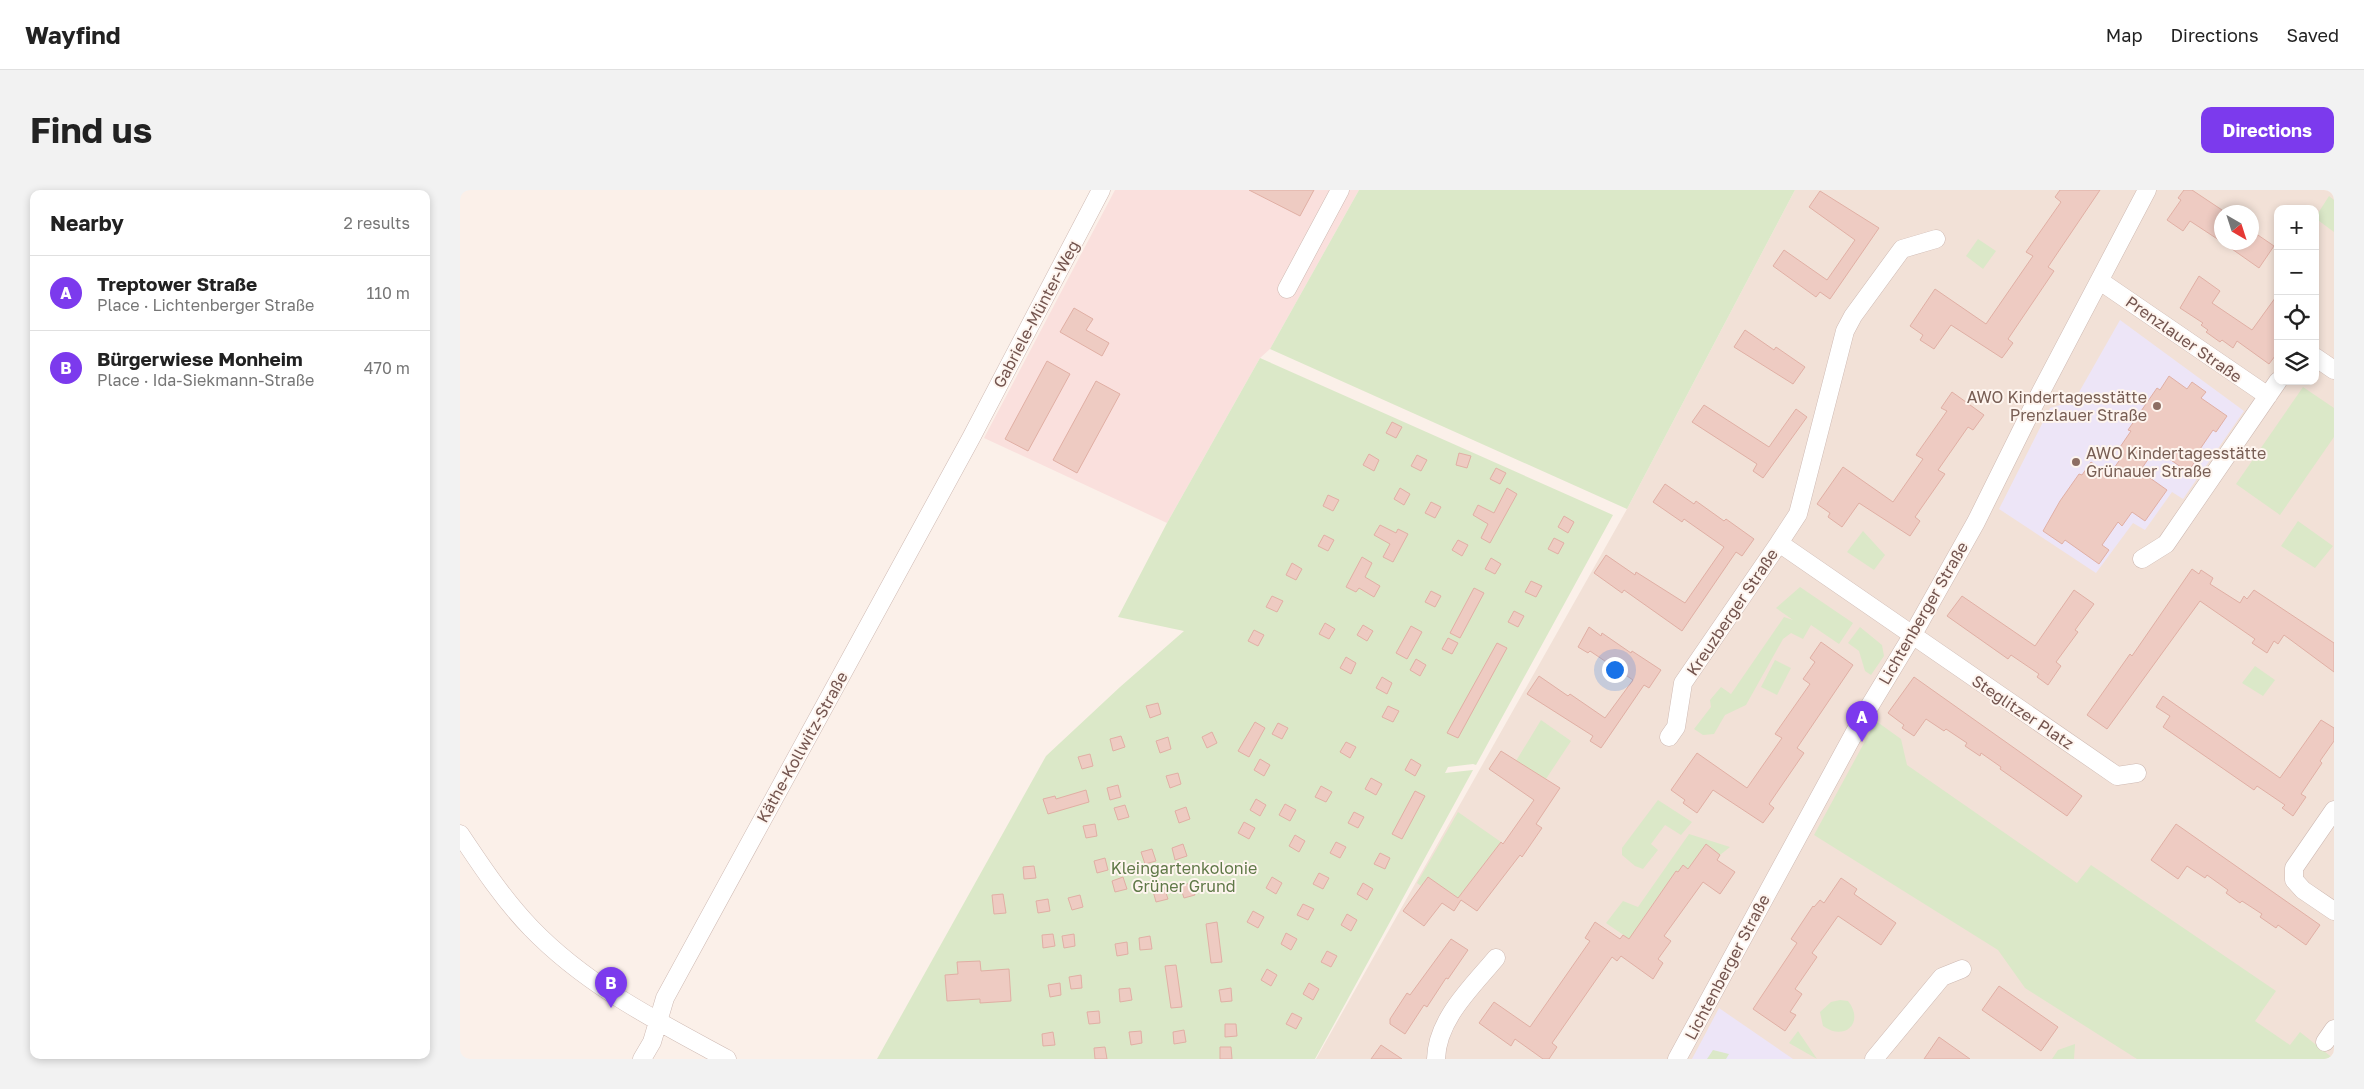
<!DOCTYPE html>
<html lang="en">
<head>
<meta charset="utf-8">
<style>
	body { margin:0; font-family:"Golos Text",sans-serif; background:#f2f2f2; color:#222 }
	.controls { position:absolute; right:15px; top:15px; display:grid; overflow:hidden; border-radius:10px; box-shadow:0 2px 8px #0003 }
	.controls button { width:45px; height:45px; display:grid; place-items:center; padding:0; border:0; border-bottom:1px solid #e0e0e0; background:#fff; color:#222; font:25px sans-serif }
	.compass { position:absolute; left:1754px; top:15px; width:45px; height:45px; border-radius:50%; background:#fff; box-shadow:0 2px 8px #0003; rotate:141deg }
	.you { position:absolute; left:1154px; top:479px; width:18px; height:18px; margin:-12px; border:4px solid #fff; border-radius:50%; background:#1a73e8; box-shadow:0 0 0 8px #1a73e833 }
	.badge { display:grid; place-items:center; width:32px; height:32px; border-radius:50%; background:#7c3aed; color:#fff; font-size:16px; font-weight:700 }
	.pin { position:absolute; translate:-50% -41px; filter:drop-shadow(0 1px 2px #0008) }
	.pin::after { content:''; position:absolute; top:26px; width:18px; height:15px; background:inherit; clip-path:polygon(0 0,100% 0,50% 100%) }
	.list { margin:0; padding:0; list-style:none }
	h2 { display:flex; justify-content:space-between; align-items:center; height:65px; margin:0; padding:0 20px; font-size:21px }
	h2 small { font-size:16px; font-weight:400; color:#767676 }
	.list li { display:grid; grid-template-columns:32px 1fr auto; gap:15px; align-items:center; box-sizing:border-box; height:75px; padding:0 20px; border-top:1px solid #e0e0e0 }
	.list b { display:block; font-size:19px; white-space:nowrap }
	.list p { margin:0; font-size:16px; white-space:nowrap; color:#767676 }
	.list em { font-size:16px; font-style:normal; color:#767676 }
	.icon { flex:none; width:28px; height:28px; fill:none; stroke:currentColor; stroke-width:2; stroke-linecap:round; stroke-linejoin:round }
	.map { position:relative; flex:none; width:1874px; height:869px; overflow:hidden; border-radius:10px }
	header { display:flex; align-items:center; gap:30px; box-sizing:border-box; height:70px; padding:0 25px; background:#fff; border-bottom:1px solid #e0e0e0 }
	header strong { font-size:24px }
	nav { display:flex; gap:28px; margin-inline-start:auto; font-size:18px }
	.intro { display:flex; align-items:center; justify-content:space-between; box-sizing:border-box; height:120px; padding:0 30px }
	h1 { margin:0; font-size:35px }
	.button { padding:12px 22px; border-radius:10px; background:#7c3aed; color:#fff; font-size:18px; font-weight:700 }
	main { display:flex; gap:30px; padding:0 30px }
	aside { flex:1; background:#fff; border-radius:10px; box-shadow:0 2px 8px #0003 }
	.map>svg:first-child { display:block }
</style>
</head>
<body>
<header>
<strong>Wayfind</strong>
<nav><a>Map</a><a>Directions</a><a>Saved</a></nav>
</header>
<div class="intro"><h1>Find us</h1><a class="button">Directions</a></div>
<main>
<aside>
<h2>Nearby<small>2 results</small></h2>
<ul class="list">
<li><span class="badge">A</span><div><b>Treptower Straße</b><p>Place · Lichtenberger Straße</p></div><em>110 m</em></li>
<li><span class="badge">B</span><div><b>Bürgerwiese Monheim</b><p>Place · Ida-Siekmann-Straße</p></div><em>470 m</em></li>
</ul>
</aside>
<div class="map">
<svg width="1874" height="869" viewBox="0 0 1874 869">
	<rect width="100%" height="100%" fill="#fbf0e9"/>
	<path fill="#f2e1d7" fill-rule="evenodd" d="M 1335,0 L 1874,0 L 1874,869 L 856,869 L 1167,319 ZM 1818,19 L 1855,19 L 1855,191 L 1818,191 ZM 1762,22 L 1792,22 L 1792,52 L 1762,52 Z"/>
	<path fill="#fae0dd" d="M 655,0 L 899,0 L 810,159 L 800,168 L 707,333 L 524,248 Z"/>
	<path fill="#ede5f7" d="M 1660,130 L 1784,221 L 1723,309 L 1712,302 L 1685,340 L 1673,333 L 1636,383 L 1539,319 L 1590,218 L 1614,211 Z
		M 1259,818 L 1333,869 L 1232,869 Z"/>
	<path fill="#dbe8c8" d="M 899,0 L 1335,0 L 1167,319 L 810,159 Z
		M 1869,6 L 1874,10 L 1874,42 L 1855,28 Z
		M 1518,49 L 1536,61 L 1523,79 L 1506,66 Z
		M 800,168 L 1153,325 L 1016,575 L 1013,574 L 988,577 L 985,583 L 1013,580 L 855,869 L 417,869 L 586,566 L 660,497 L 724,441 L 658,427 L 707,333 Z
		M 1843,197 L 1874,218 L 1874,247 L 1820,325 L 1776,294 Z
		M 1838,331 L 1873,356 L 1855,378 L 1821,356 Z
		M 1403,341 L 1425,365 L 1414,380 L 1387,362 Z
		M 1340,397 L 1393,433 L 1379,454 L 1351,435 L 1343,449 L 1331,443 L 1323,449 L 1286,515 L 1265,525 L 1254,544 L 1243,545 L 1234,539 L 1251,517 L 1250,510 L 1261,497 L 1271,504 L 1324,427 L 1333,430 L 1316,418 Z
		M 1400,437 L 1422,455 L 1424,466 L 1411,485 L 1405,481 L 1399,461 L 1388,453 Z
		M 1315,470 L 1331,478 L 1317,505 L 1301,497 Z
		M 1795,476 L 1815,490 L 1803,506 L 1782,493 Z
		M 1081,530 L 1111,551 L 1086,589 L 1056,571 Z
		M 1416,531 L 1441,549 L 1447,575 L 1617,693 L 1631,675 L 1816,801 L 1795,831 L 1830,855 L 1840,842 L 1874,869 L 1677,869 L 1565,798 L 1538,760 L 1354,645 Z
		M 1198,610 L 1232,632 L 1221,645 L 1205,635 L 1191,654 L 1198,660 L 1183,679 L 1175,676 L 1162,665 L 1162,658 Z
		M 998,622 L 1041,652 L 998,708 L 968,687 L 961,696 L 957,693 Z
		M 1229,644 L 1270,657 L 1260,665 L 1246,655 L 1228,679 L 1222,677 L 1218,682 L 1216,681 L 1181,731 L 1175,753 L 1146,733 L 1163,711 L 1178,717 Z
		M 1380,810 L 1388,811 C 1405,832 1385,852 1363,836 L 1360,822 L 1371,812 Z
		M 1338,841 L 1357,869 L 1329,853 Z
		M 1615,854 L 1614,869 L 1592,869 L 1598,860 Z
		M 1253,860 L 1269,864 L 1266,869 L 1247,869 Z"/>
	<path fill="#eecbc2" stroke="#e0afa4" d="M 789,0 L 854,0 L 840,26 Z
		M 1600,0 L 1640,0 L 1588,77 L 1594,81 L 1548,149 L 1553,153 L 1542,168 L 1491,135 L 1474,159 L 1460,150 L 1463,145 L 1450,136 L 1475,99 L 1526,134 L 1573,66 L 1566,62 L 1601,12 L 1595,7 Z
		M 1724,0 L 1732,0 L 1762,20 L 1762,52 L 1730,31 L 1723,41 L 1707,30 L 1721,10 L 1718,8 Z
		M 1360,1 L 1419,38 L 1370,109 L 1360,102 L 1356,107 L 1313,76 L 1324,60 L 1367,90 L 1395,50 L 1349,17 Z
		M 1792,41 L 1814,56 L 1799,78 L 1762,52 L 1792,52 Z
		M 1739,86 L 1760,101 L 1752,113 L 1792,140 L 1818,104 L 1818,162 L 1809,174 L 1777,151 L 1773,158 L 1762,150 L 1760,152 L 1746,142 L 1748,140 L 1741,135 L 1743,133 L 1720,118 Z
		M 614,118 L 633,129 L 626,140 L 649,153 L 642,166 L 600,142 Z
		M 1285,140 L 1314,160 L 1316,157 L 1345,177 L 1333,194 L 1274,157 Z
		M 587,171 L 610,184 L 568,261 L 545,249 Z
		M 1709,186 L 1727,199 L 1732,192 L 1746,202 L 1741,208 L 1767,226 L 1756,242 L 1753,240 L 1736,265 L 1738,267 L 1728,282 L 1695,259 L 1680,281 L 1707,300 L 1685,331 L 1672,322 L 1662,336 L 1658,332 L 1642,355 L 1649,360 L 1639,374 L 1605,350 L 1602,354 L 1583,341 L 1600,311 L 1619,284 L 1622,285 L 1631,272 L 1649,285 L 1664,264 L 1658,260 L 1671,241 L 1668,240 L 1697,198 L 1700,200 Z
		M 636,191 L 660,204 L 617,283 L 593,270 Z
		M 1492,202 L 1524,225 L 1513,240 L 1508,237 L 1478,280 L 1485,284 L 1455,327 L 1460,331 L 1450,346 L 1399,313 L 1382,337 L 1368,327 L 1370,323 L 1357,314 L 1383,277 L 1433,312 L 1463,269 L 1456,265 L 1487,221 L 1481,218 Z
		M 1244,215 L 1309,257 L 1336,219 L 1347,227 L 1303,288 L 1293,281 L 1297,274 L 1232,232 Z
		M 932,232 L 942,237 L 936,248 L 926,243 Z
		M 999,263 L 1011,266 L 1007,278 L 996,275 Z
		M 909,264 L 919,270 L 914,281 L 903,275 Z
		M 957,265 L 967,270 L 961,281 L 951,276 Z
		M 1036,278 L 1046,283 L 1040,294 L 1030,289 Z
		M 1205,294 L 1234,314 L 1236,311 L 1264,331 L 1266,329 L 1294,349 L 1282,366 L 1276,362 L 1222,441 L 1164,400 L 1162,403 L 1134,383 L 1146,365 L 1175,385 L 1176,382 L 1225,413 L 1264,357 L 1224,329 L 1222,332 L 1193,312 Z
		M 940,298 L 950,304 L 944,315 L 934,309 Z
		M 1047,298 L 1057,304 L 1030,353 L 1021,348 L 1028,334 L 1013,325 L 1018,315 L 1034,323 Z
		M 868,305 L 879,310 L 873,321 L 863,316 Z
		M 971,312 L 981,317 L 975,328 L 965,323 Z
		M 1104,326 L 1114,332 L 1108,343 L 1098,337 Z
		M 920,335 L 936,343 L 938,339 L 948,344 L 933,372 L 923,367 L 930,354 L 914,345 Z
		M 864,345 L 874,350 L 868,361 L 858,356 Z
		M 1094,348 L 1104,353 L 1098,364 L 1088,359 Z
		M 998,350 L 1008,355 L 1002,366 L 992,360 Z
		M 902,367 L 912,373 L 905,387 L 920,396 L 914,407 L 899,398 L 896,402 L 886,397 Z
		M 1031,368 L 1041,374 L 1035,384 L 1025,379 Z
		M 832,373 L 842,379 L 836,390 L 826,385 Z
		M 1732,379 L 1739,384 L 1741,380 L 1753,388 L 1750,394 L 1780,413 L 1784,406 L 1787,409 L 1794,400 L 1874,453 L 1874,482 L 1824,445 L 1818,454 L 1814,451 L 1807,463 L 1792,453 L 1795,449 L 1740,411 L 1647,539 L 1627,525 L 1670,464 L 1672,466 Z
		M 1071,391 L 1082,396 L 1076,407 L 1065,402 Z
		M 1014,398 L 1024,403 L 1000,448 L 990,443 Z
		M 1614,400 L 1634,414 L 1615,440 L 1618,442 L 1596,472 L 1601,476 L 1588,495 L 1577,487 L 1579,484 L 1551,465 L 1548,469 L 1487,426 L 1502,406 L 1575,456 Z
		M 971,401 L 981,406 L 975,417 L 965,412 Z
		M 812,406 L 823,411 L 817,422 L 806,417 Z
		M 1054,421 L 1064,426 L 1058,437 L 1048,432 Z
		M 865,433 L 875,439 L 869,449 L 859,444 Z
		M 903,435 L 913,441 L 907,451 L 897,445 Z
		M 951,436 L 962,442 L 947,469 L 936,463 Z
		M 1129,437 L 1141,446 L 1142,443 L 1171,463 L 1172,461 L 1201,480 L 1189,498 L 1184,495 L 1141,558 L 1130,551 L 1133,546 L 1067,504 L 1079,486 L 1108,506 L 1110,504 L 1145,528 L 1173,490 L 1130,461 L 1128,463 L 1118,457 Z
		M 794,440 L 804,445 L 798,456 L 788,451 Z
		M 988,448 L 998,453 L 992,464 L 982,459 Z
		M 1361,452 L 1393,475 L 1337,558 L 1344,563 L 1309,614 L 1314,618 L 1303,633 L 1253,600 L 1237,623 L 1223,613 L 1225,610 L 1211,600 L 1237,563 L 1287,598 L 1322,548 L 1315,544 L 1350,494 L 1343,489 L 1355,472 L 1350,468 Z
		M 1037,453 L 1047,458 L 998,548 L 987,543 Z
		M 886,467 L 896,473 L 891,484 L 880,478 Z
		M 956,469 L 966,475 L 960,486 L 950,480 Z
		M 922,487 L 932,493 L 927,504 L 916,498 Z
		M 1454,487 L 1622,606 L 1607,626 L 1540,579 L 1541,577 L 1521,563 L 1520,566 L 1505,556 L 1507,553 L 1486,539 L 1484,541 L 1466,529 L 1454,546 L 1442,538 L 1444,535 L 1428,523 Z
		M 1703,506 L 1820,588 L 1861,530 L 1874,538 L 1874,551 L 1860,571 L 1862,573 L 1841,604 L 1846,607 L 1833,626 L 1822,618 L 1825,615 L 1797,596 L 1794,600 L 1703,537 L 1710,526 L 1696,517 Z
		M 698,513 L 701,524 L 690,528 L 686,516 Z
		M 928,516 L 939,521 L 933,532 L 922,527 Z
		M 795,532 L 805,538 L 789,567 L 778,561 Z
		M 818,533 L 828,538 L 822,549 L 812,544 Z
		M 752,542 L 757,553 L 747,558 L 742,547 Z
		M 661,546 L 665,557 L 653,561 L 650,549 Z
		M 708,547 L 711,559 L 700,563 L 696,551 Z
		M 886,552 L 896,557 L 890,568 L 880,562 Z
		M 1041,561 L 1100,598 L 1076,634 L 1082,638 L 1062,667 L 1060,665 L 1017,721 L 1001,710 L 994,721 L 982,713 L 964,736 L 943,721 L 968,687 L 998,708 L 1041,652 L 1043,654 L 1074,610 L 1029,579 Z
		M 630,564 L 633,576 L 622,579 L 618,567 Z
		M 800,569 L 810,575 L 804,586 L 794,580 Z
		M 951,569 L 961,575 L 955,586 L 945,580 Z
		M 718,583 L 721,594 L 710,598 L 706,586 Z
		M 911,588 L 922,594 L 916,605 L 905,599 Z
		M 658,595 L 661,607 L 650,610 L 647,598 Z
		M 861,596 L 872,602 L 866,612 L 855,607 Z
		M 626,600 L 629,612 L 588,624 L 583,609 L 595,606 L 596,609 Z
		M 955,601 L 965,606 L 942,649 L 932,644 Z
		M 796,609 L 806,615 L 800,626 L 790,620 Z
		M 825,614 L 836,620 L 830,631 L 819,625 Z
		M 665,615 L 669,627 L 658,630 L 654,618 Z
		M 726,617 L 730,629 L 719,633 L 715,621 Z
		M 894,622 L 904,627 L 898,638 L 888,633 Z
		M 784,632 L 795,638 L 789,649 L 778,643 Z
		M 635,634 L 637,646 L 626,648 L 623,636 Z
		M 1716,634 L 1860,735 L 1846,755 L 1818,735 L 1816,738 L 1800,727 L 1802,724 L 1782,711 L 1780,713 L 1766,703 L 1768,700 L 1747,685 L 1745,688 L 1727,676 L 1718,689 L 1691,670 Z
		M 835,645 L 845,651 L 839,662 L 829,656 Z
		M 876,652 L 886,657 L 880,668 L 870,663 Z
		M 723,654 L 727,666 L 715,670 L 712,658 Z
		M 1246,654 L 1260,665 L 1257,670 L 1275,682 L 1260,704 L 1243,692 L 1204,746 L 1211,751 L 1198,769 L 1203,773 L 1193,789 L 1161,766 L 1157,771 L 1152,767 L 1092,853 L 1097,857 L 1089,869 L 1083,869 L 1055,849 L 1051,856 L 1019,833 L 1034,812 L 1070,837 L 1130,751 L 1125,748 L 1135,732 L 1160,749 L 1163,745 L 1169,749 L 1216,681 L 1218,682 L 1223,675 L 1228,679 Z
		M 692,659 L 696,671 L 685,674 L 681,662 Z
		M 920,663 L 930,668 L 925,679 L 914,674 Z
		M 645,668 L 648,680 L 637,683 L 634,671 Z
		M 574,676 L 576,688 L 564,689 L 563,677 Z
		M 859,683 L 869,688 L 863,699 L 853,694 Z
		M 663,687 L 667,699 L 655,702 L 652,691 Z
		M 812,687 L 822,693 L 816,704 L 806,698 Z
		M 1381,688 L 1397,699 L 1394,704 L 1436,733 L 1421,755 L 1378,726 L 1352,763 L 1357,767 L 1335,799 L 1342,804 L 1330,822 L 1336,825 L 1325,841 L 1293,819 L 1337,753 L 1331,749 L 1353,716 L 1354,717 L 1360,710 L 1364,713 Z
		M 731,693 L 735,705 L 724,708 L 720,696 Z
		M 903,693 L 913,699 L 907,710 L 897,704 Z
		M 704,697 L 708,709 L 696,712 L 693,701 Z
		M 543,704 L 546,723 L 534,724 L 532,705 Z
		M 620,705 L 623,717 L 612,720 L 608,708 Z
		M 588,709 L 590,721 L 578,723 L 576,711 Z
		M 843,714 L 854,719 L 848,730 L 837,725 Z
		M 793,721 L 804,727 L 798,738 L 787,732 Z
		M 887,724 L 897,730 L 891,741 L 881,735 Z
		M 757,732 L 762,772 L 751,773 L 746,734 Z
		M 826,743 L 837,749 L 831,760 L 821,754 Z
		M 593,744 L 595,756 L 583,758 L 582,745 Z
		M 614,744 L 615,756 L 604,758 L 602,746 Z
		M 690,746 L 692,759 L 680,760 L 679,748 Z
		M 991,749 L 1008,760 L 988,789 L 986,788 L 967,817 L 964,815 L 945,844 L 930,834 L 930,829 L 947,803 L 950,805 Z
		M 667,752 L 668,764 L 657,766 L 655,754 Z
		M 867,761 L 877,766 L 871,777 L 861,772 Z
		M 520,771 L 521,781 L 549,779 L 551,811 L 520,813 L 520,809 L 487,811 L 485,785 L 498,784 L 497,772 Z
		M 716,775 L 722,817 L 711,818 L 705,776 Z
		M 807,779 L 817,785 L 811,796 L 801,790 Z
		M 621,785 L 622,798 L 611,799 L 609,787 Z
		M 600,793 L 601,805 L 590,807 L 588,795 Z
		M 849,793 L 859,799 L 853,810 L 843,804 Z
		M 1539,796 L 1598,837 L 1581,861 L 1522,820 Z
		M 670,798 L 672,810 L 660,812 L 659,799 Z
		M 771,798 L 772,811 L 761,812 L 759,800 Z
		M 639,821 L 640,833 L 629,834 L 627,822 Z
		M 832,823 L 842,828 L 836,839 L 826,834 Z
		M 765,834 L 776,834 L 777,846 L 765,847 Z
		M 724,840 L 726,852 L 714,854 L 713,842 Z
		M 681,841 L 682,853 L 671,855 L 669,842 Z
		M 593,842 L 595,855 L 583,856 L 582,844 Z
		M 1479,847 L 1510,869 L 1464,869 Z
		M 921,855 L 942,869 L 911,869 Z
		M 645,857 L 647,869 L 635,869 L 634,858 Z
		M 760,857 L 771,857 L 772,869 L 760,869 Z"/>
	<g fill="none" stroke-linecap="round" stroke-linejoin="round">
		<defs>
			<path id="street" d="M 1476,49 L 1442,59 L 1393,126 L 1385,141 L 1338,324 L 1319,353 L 1657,586 L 1677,583
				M 1640,91 L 1808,206
				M 827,99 L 880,0
				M 1855,167 L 1874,180
				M 1682,369 L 1706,354 L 1818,191
				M 1209,547 L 1216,537 L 1223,493 L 1319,353
				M 1874,620 L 1834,678 L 1834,690 L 1843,700 L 1874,721
				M 0,644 C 22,677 44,710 71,738 C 127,796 197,831 267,869
				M 1865,852 L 1874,839
				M 182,869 L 192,852 L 205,808 L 511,248 L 641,0
				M 976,869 C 977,829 1012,797 1036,768
				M 1217,869 L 1403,527 L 1452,446 L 1516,332 L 1575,213 L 1687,0
				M 1414,869 L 1482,787 L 1502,779"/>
		</defs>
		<use href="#street" stroke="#ceb9b2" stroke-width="19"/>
		<use href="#street" stroke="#fff" stroke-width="18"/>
	</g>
	<g fill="#8d6e63" stroke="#fef5ef" stroke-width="2">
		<circle cx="1697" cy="216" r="5"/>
		<circle cx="1616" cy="272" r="5"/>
	</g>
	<g text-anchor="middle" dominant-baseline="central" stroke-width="4" stroke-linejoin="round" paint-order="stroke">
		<g font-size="16" fill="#73544e" stroke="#fef5ef">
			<text transform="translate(576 124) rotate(-62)">Gabriele-Münter-Weg</text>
			<text transform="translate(1724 149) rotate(35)">Prenzlauer Straße</text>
			<text transform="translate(1272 422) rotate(-56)">Kreuzberger Straße</text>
			<text transform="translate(1463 423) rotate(-60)">Lichtenberger Straße</text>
			<text transform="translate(1563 522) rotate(34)">Steglitzer Platz</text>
			<text transform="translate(342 557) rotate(-61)">Käthe-Kollwitz-Straße</text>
			<text transform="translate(1267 777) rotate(-62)">Lichtenberger Straße</text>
		</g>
		<g font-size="16" fill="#785e54" stroke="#fef5ef" text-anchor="end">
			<text x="1687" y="207">AWO Kindertagesstätte<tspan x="1687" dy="18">Prenzlauer Straße</tspan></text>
			<text x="1626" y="263" text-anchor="start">AWO Kindertagesstätte<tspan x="1626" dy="18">Grünauer Straße</tspan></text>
		</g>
		<g font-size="16" fill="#5f7847" stroke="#fef5ef">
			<text x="724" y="678">Kleingartenkolonie<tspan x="724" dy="18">Grüner Grund</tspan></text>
		</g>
	</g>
</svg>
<div class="controls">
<button>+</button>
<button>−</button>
<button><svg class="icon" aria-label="locate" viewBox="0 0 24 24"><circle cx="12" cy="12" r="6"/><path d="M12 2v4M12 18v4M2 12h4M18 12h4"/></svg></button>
<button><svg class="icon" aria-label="layers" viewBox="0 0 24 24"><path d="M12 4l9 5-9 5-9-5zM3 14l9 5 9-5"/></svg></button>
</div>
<svg class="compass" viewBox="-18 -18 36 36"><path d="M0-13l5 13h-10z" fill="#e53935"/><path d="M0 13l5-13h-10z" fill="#767676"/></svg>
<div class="you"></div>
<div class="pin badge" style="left:1402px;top:552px">A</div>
<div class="pin badge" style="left:151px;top:818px">B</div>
</div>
</main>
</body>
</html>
